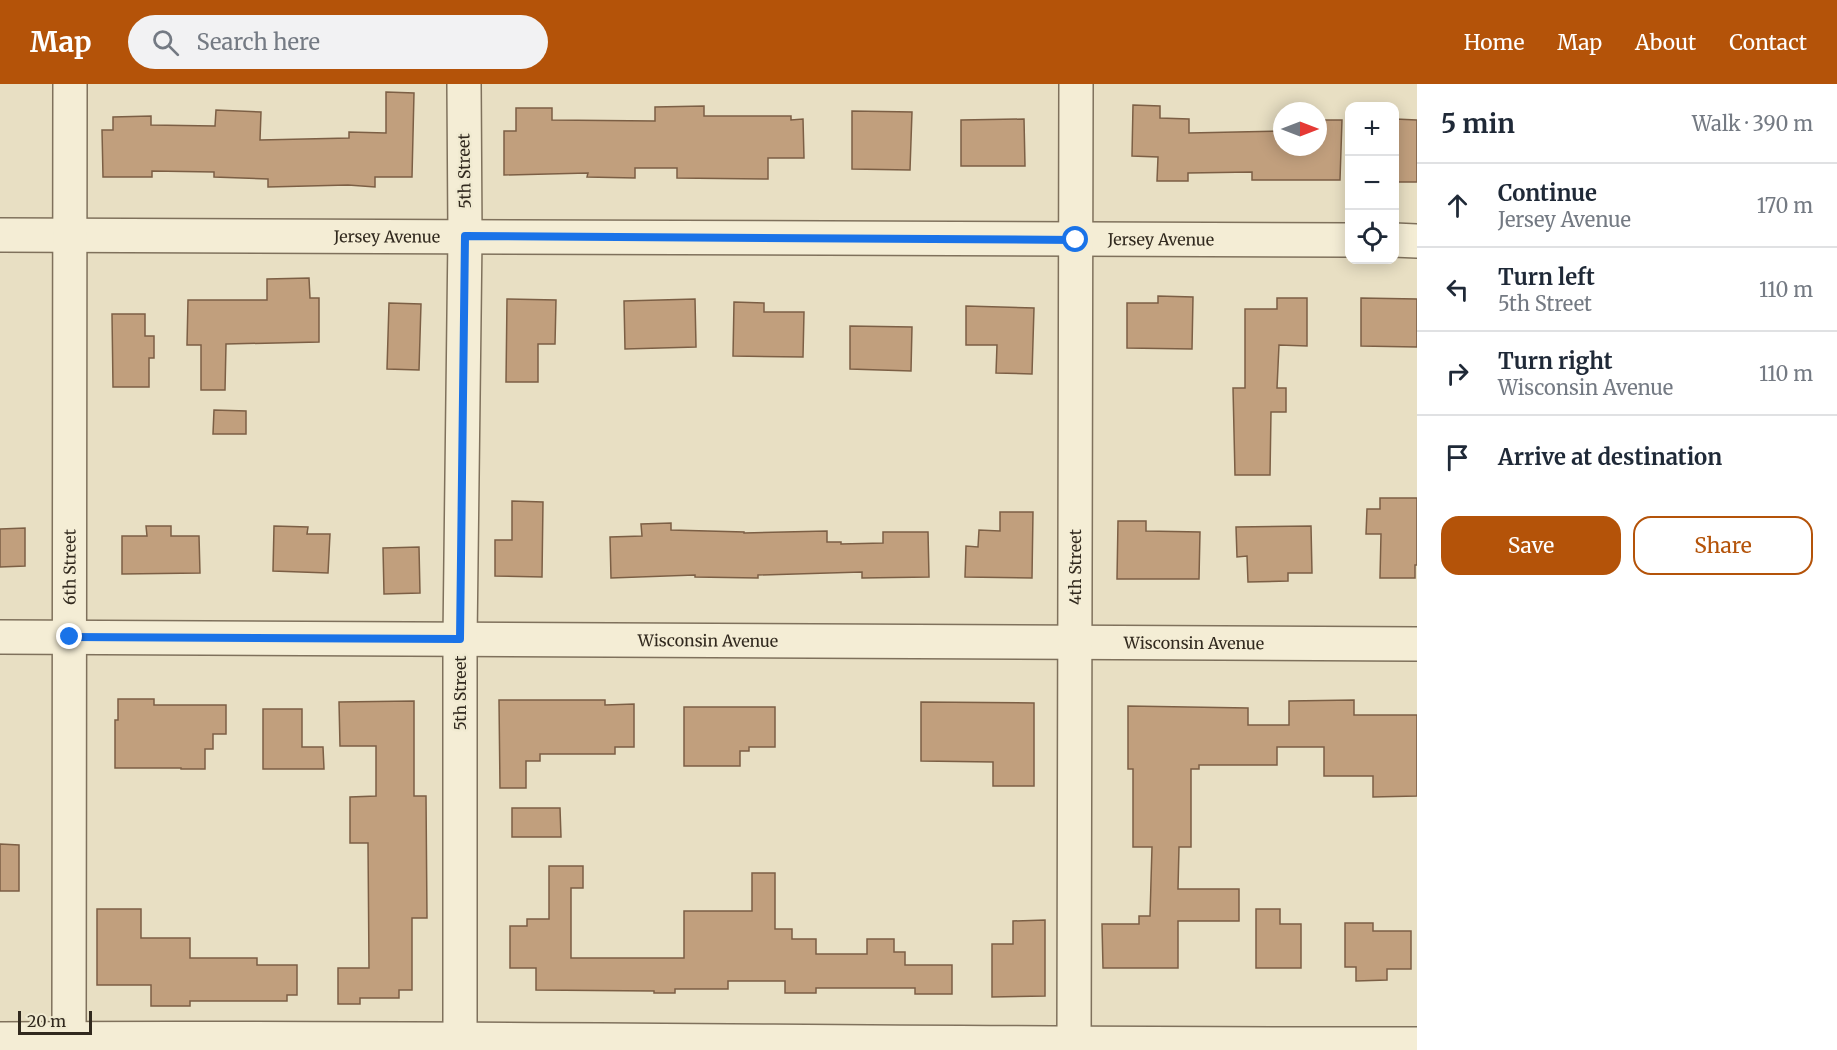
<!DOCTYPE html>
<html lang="en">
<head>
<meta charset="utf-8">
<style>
	body { margin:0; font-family:Merriweather,serif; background:#f2f2f3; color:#1f2937 }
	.controls { position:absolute; right:18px; top:18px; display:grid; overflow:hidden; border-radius:12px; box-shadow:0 3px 15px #0003 }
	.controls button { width:54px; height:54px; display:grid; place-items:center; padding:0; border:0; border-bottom:2px solid #e0e1e3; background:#fff; color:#1f2937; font:30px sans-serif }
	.compass { position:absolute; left:1273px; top:18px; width:54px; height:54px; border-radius:50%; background:#fff; box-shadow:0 3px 15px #0003; rotate:90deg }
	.scale { position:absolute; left:18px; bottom:15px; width:74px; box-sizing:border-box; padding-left:6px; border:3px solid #31291e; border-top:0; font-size:16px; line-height:21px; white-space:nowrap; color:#31291e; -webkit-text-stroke:4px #f0ead1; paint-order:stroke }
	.stop { position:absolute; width:18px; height:18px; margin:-14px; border:4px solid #1a73e8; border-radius:50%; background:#fff }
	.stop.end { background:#1a73e8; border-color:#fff; box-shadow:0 2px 6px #0008 }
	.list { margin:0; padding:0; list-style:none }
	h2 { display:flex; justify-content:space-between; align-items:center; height:78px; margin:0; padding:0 24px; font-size:26px }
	h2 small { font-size:20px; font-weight:400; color:#747a83 }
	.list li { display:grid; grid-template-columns:39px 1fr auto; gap:18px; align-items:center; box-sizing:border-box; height:84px; padding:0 24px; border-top:2px solid #e0e1e3 }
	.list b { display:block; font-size:22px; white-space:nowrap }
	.list p { margin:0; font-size:20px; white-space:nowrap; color:#747a83 }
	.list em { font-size:20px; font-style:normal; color:#747a83 }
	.actions { display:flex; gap:12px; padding:18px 24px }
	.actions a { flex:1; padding:14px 0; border:2px solid #b45309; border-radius:18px; text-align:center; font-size:21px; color:#b45309 }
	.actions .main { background:#b45309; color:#fff }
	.icon { flex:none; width:33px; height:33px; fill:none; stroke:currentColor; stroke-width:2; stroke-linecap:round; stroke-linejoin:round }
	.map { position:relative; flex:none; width:1417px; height:966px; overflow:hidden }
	header { display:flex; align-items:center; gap:36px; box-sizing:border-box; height:84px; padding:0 30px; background:#b45309; color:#fff }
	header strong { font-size:28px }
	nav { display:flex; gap:33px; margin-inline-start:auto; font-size:21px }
	.search { width:420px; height:54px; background:#f2f2f3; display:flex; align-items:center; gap:15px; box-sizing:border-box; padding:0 21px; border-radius:33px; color:#747a83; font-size:22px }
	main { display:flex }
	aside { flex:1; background:#fff }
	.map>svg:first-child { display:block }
</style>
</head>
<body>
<header>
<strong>Map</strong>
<div class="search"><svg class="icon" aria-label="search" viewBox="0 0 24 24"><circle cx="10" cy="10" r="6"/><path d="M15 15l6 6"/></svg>Search here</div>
<nav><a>Home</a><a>Map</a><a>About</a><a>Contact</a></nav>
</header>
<main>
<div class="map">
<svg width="1417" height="966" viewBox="0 0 1417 966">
	<rect width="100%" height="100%" fill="#e8dfc3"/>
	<path fill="#c19f7d" stroke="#7c5f45" stroke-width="1.5" d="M 386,8 L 414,9 L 412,93 L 375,93 L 375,103 L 348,101 L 268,103 L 268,95 L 214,93 L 214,88 L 152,87 L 152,93 L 103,93 L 102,46 L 113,46 L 113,33 L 151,32 L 151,41 L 215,42 L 216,26 L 261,28 L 260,56 L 349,54 L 349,48 L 386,49 Z
		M 1133,21 L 1160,22 L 1160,34 L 1189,35 L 1189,49 L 1282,47 L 1282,63 L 1318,63 L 1318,36 L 1342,36 L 1340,96 L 1252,96 L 1252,88 L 1188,89 L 1188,97 L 1157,97 L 1158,73 L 1132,72 Z
		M 704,22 L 704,32 L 791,32 L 791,36 L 803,35 L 804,74 L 768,74 L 768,95 L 677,94 L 677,84 L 635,84 L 635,94 L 587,93 L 588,89 L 504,91 L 504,47 L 516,47 L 516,24 L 552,24 L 552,36 L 655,37 L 655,23 Z
		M 852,27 L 912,28 L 910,86 L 852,85 Z
		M 1024,35 L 1025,82 L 961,82 L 961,36 Z
		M 1395,35 L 1417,36 L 1417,98 L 1395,98 Z
		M 309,194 L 310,214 L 319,214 L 319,258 L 226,260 L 225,306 L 201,306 L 201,261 L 187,261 L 188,216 L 267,216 L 267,195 Z
		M 1158,212 L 1193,213 L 1192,265 L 1127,264 L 1127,219 L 1158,219 Z
		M 1277,214 L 1307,214 L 1307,262 L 1279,261 L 1277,304 L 1286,304 L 1286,328 L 1271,328 L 1270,391 L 1235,391 L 1233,304 L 1245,304 L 1245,225 L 1277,225 Z
		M 1361,214 L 1417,215 L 1417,263 L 1361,262 Z
		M 507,215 L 556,216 L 555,260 L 538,260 L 538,298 L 506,298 Z
		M 695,215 L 696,263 L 625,265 L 624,217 Z
		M 734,218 L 764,219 L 764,228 L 804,228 L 803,273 L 733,272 Z
		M 389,219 L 421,220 L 419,286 L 387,285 Z
		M 966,222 L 1034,224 L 1032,290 L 996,289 L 997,261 L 966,261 Z
		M 112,230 L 145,230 L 145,252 L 154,252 L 154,274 L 149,274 L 149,303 L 113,303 Z
		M 850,242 L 912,243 L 911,287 L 850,285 Z
		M 214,326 L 246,327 L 246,350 L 213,350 Z
		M 1380,414 L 1417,414 L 1417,481 L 1415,481 L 1415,494 L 1380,494 L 1381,450 L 1366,450 L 1367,425 L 1380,425 Z
		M 512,417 L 543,418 L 542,493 L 495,492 L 495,456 L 512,456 Z
		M 1000,428 L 1033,428 L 1032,494 L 965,493 L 966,462 L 978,463 L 979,446 L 1000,447 Z
		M 1118,437 L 1146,437 L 1146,447 L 1200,448 L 1199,495 L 1117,495 Z
		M 671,439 L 671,446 L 744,448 L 744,449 L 827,447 L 827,458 L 841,458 L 841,460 L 883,459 L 883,448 L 928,448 L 929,493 L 862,494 L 862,488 L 758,491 L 758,494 L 695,493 L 695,491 L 611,494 L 610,453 L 642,452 L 641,440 Z
		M 146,442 L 171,442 L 171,452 L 199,452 L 200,489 L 122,490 L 122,452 L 147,452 Z
		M 274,442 L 308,443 L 307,450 L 330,450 L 328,489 L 273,487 Z
		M 1311,442 L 1312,489 L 1288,489 L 1288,497 L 1248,498 L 1247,472 L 1237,473 L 1236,443 Z
		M 25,444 L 25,482 L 0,483 L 0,445 Z
		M 419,463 L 420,509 L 384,510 L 383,464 Z
		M 118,615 L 154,615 L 154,621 L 226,621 L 226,650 L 213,650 L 213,665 L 205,665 L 205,685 L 181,685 L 181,684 L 115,684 L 115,636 L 118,636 Z
		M 499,616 L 605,616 L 605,621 L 634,620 L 634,663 L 615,663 L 615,670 L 540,670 L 540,677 L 526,677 L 526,704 L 500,704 Z
		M 1354,616 L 1354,631 L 1417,631 L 1417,712 L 1373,713 L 1373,692 L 1324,692 L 1324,663 L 1277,663 L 1277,681 L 1199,681 L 1199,685 L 1191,685 L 1191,763 L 1179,763 L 1178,805 L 1239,805 L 1239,837 L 1178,837 L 1178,884 L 1103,884 L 1102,840 L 1139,840 L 1139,832 L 1150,832 L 1152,763 L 1133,763 L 1133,685 L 1128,685 L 1128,622 L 1248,624 L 1248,641 L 1289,641 L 1289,617 Z
		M 414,617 L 414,712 L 426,712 L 427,834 L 412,834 L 412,906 L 399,906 L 399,914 L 360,914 L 360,920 L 338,920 L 338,884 L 369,884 L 368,759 L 350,759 L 350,713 L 376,712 L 376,662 L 340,662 L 339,618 Z
		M 921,618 L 1034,619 L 1034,702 L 993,702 L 993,678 L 921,677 Z
		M 684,623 L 775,623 L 775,663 L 749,663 L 749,667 L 740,667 L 740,682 L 684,682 Z
		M 263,625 L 302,625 L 302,663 L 323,663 L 324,685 L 263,685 Z
		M 512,724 L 560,724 L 561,753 L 512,753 Z
		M 0,760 L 19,761 L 19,807 L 0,807 Z
		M 549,782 L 583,782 L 583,804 L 571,804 L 571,874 L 684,874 L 684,827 L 752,827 L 752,789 L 775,789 L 775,845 L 792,845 L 792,855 L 816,855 L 816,870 L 867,870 L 867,855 L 894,855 L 894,868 L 905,868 L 905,881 L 952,881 L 952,910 L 915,910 L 915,904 L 816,904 L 816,909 L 785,909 L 785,897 L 728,897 L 728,905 L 675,905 L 675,909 L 654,909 L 654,907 L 536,906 L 536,884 L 510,884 L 510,842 L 527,842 L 527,835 L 549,835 Z
		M 97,825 L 141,825 L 141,854 L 190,854 L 190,874 L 257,874 L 257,881 L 297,881 L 297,911 L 287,911 L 287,917 L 190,917 L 190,922 L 151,922 L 151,901 L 97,901 Z
		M 1256,825 L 1280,825 L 1280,840 L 1301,840 L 1301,884 L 1256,884 Z
		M 1045,836 L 1045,912 L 992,913 L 992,860 L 1013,860 L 1013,837 Z
		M 1345,839 L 1373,839 L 1373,847 L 1411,847 L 1411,885 L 1387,885 L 1387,896 L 1356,897 L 1356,883 L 1345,883 Z"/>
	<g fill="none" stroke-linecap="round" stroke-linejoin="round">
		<defs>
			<g id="minor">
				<path id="s1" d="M 0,151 L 1350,156"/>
				<path d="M 1394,156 L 1417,157"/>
				<path id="s2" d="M 0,553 L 1417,560"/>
				<path d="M 0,955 C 472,952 945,961 1417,960"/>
				<path id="s3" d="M 69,966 L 70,0"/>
				<path d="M 460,966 L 460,555 L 465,152 L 464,0"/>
				<path id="s4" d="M 1074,966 L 1076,0"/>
			</g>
		</defs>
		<use href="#minor" stroke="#7f715c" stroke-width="36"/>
		<use href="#minor" stroke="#f4edd5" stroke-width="33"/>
	</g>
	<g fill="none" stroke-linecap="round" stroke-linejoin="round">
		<path stroke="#1a73e8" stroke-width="8" d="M 70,553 L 460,555 L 465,152 L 1076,156"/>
	</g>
	<g text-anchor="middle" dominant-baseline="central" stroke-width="5" stroke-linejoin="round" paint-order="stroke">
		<g font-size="16" fill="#31291e" stroke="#f0ead1">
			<text transform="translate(464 87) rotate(-91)">5th Street</text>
			<text stroke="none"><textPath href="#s1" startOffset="387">Jersey Avenue</textPath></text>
			<text stroke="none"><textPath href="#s1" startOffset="1161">Jersey Avenue</textPath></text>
			<text stroke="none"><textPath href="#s3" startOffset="483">6th Street</textPath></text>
			<text stroke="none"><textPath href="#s4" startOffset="483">4th Street</textPath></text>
			<text stroke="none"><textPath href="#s2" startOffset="708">Wisconsin Avenue</textPath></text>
			<text stroke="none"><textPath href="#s2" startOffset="1194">Wisconsin Avenue</textPath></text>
			<text transform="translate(460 609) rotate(-90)">5th Street</text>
		</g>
	</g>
</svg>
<div class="controls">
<button>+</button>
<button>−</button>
<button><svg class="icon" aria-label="locate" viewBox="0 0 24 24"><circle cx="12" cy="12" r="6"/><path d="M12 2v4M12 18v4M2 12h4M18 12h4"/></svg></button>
</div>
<svg class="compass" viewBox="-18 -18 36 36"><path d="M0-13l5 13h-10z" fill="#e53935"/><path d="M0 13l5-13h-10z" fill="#747a83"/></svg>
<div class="scale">20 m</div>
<div class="stop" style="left:1076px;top:156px"></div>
<div class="stop end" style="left:70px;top:553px"></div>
</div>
<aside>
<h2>5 min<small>Walk · 390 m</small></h2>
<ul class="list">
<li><svg class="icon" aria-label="ahead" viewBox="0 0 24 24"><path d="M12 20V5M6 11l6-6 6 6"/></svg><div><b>Continue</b><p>Jersey Avenue</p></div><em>170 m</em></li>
<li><svg class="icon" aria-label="left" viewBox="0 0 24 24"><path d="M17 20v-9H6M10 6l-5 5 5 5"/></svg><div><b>Turn left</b><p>5th Street</p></div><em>110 m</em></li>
<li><svg class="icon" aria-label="right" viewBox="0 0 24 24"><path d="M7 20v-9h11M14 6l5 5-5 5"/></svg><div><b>Turn right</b><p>Wisconsin Avenue</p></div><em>110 m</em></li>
<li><svg class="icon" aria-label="arrive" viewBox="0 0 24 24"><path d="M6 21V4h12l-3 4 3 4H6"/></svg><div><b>Arrive at destination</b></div></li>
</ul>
<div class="actions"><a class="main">Save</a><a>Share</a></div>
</aside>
</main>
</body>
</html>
